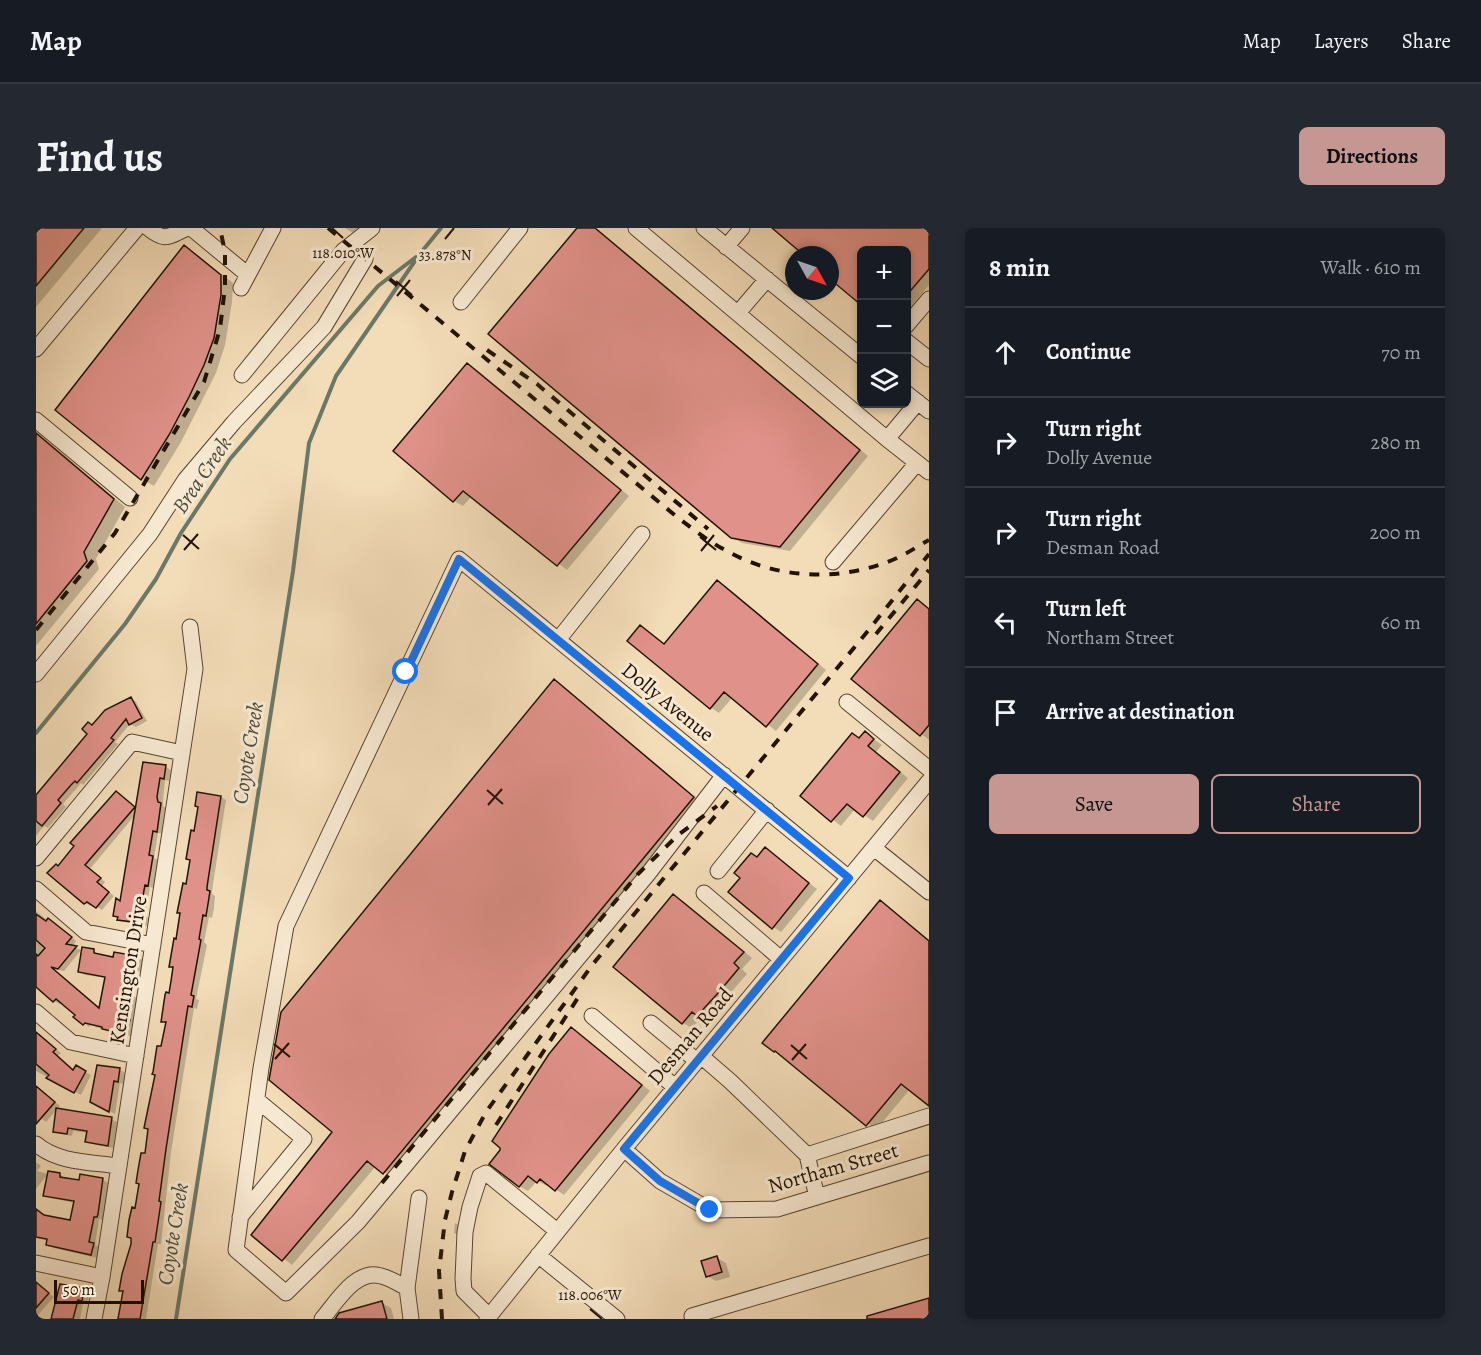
<!DOCTYPE html>
<html lang="en">
<head>
<meta charset="utf-8">
<style>
	body { margin:0; font-family:Alegreya,serif; background:#242831; color:#f1f3f6 }
	.controls { position:absolute; right:18px; top:18px; display:grid; overflow:hidden; border-radius:9px; box-shadow:0 3px 9px #0003 }
	.controls button { width:54px; height:54px; display:grid; place-items:center; padding:0; border:0; border-bottom:2px solid #363941; background:#171b24; color:#f1f3f6; font:30px sans-serif }
	.compass { position:absolute; left:749px; top:18px; width:54px; height:54px; border-radius:50%; background:#171b24; box-shadow:0 3px 9px #0003; rotate:130deg }
	.scale { position:absolute; left:18px; bottom:15px; width:90px; box-sizing:border-box; padding-left:6px; border:3px solid #231203; border-top:0; font-size:16px; line-height:21px; white-space:nowrap; color:#231203; -webkit-text-stroke:4px #f7e8d1; paint-order:stroke }
	.stop { position:absolute; width:18px; height:18px; margin:-14px; border:4px solid #1a73e8; border-radius:50%; background:#fff }
	.stop.end { background:#1a73e8; border-color:#fff; box-shadow:0 2px 6px #0008 }
	.list { margin:0; padding:0; list-style:none }
	h2 { display:flex; justify-content:space-between; align-items:center; height:78px; margin:0; padding:0 24px; font-size:26px }
	h2 small { font-size:20px; font-weight:400; color:#9ea1a6 }
	.list li { display:grid; grid-template-columns:39px 1fr auto; gap:18px; align-items:center; box-sizing:border-box; height:90px; padding:0 24px; border-top:2px solid #363941 }
	.list b { display:block; font-size:22px; white-space:nowrap }
	.list p { margin:0; font-size:20px; white-space:nowrap; color:#9ea1a6 }
	.list em { font-size:20px; font-style:normal; color:#9ea1a6 }
	.actions { display:flex; gap:12px; padding:18px 24px }
	.actions a { flex:1; padding:14px 0; border:2px solid #c59692; border-radius:9px; text-align:center; font-size:21px; color:#c59692 }
	.actions .main { background:#c59692; color:#111 }
	.icon { flex:none; width:33px; height:33px; fill:none; stroke:currentColor; stroke-width:2; stroke-linecap:round; stroke-linejoin:round }
	.map { position:relative; flex:none; width:893px; height:1091px; overflow:hidden; border-radius:9px }
	header { display:flex; align-items:center; gap:36px; box-sizing:border-box; height:84px; padding:0 30px; background:#171b24; border-bottom:2px solid #363941 }
	header strong { font-size:28px }
	nav { display:flex; gap:33px; margin-inline-start:auto; font-size:21px }
	.intro { display:flex; align-items:center; justify-content:space-between; box-sizing:border-box; height:144px; padding:0 36px }
	h1 { margin:0; font-size:42px }
	.button { padding:15px 27px; border-radius:9px; background:#c59692; color:#111; font-size:21px; font-weight:700 }
	main { display:flex; gap:36px; padding:0 36px }
	aside { flex:1; background:#171b24; border-radius:9px; box-shadow:0 3px 9px #0003 }
	.map>svg:first-child { display:block }
</style>
</head>
<body>
<header>
<strong>Map</strong>
<nav><a>Map</a><a>Layers</a><a>Share</a></nav>
</header>
<div class="intro"><h1>Find us</h1><a class="button">Directions</a></div>
<main>
<div class="map">
<svg width="893" height="1091" viewBox="0 0 893 1091">
	<rect width="100%" height="100%" fill="#f3dcb8"/>
	<filter id="stains"><feTurbulence type="fractalNoise" baseFrequency=".00333" numOctaves="4"/><feColorMatrix values="0 0 0 0 .2 0 0 0 0 .09 0 0 0 0 .02 0 0 0 .5 -.17"/></filter>
	<radialGradient id="worn" r=".72"><stop offset=".6" stop-color="#630" stop-opacity="0"/><stop offset="1" stop-color="#630" stop-opacity=".3"/></radialGradient>
	<path fill="#0003" d="M 0,0 L 66,0 L 0,79 Z
		M 309,0 L 341,0 L 327,11 Z
		M 543,0 L 560,0 L 832,228 L 754,323 L 706,315 L 696,309 Z
		M 748,0 L 893,0 L 893,57 L 872,82 L 870,22 L 826,22 L 826,75 L 794,49 L 794,27 L 767,27 Z
		M 148,19 L 160,26 L 197,55 L 196,74 L 189,117 L 180,145 L 145,214 L 118,258 L 106,251 L 21,181 Z
		M 432,137 L 441,142 L 593,268 L 531,342 L 436,268 L 427,278 L 418,273 L 359,223 Z
		M 0,203 L 89,279 L 60,331 L 63,341 L 0,418 Z
		M 682,354 L 691,359 L 790,442 L 740,503 L 697,469 L 683,485 L 674,479 L 604,399 L 629,417 Z
		M 881,373 L 893,381 L 893,512 L 817,451 Z
		M 519,453 L 527,458 L 666,575 L 357,950 L 340,938 L 256,1037 L 217,1006 L 298,904 Z
		M 95,470 L 100,474 L 111,493 L 100,499 L 94,496 L 79,514 L 82,516 L 47,557 L 45,555 L 27,576 L 30,579 L 12,600 L 8,598 L 0,608 L 0,569 L 57,499 Z
		M 829,505 L 846,517 L 840,524 L 872,550 L 837,593 L 819,581 L 805,598 L 766,568 Z
		M 130,539 L 135,542 L 133,553 L 129,552 L 127,573 L 127,578 L 130,580 L 127,606 L 122,605 L 118,630 L 122,632 L 118,660 L 114,659 L 109,688 L 113,690 L 111,698 L 89,694 L 79,688 L 85,674 L 99,587 L 54,641 L 69,654 L 66,658 L 78,668 L 66,682 L 57,676 L 55,678 L 49,675 L 22,639 L 86,568 L 101,580 Z
		M 185,569 L 190,572 L 176,663 L 176,666 L 179,668 L 178,680 L 176,690 L 173,689 L 168,714 L 171,717 L 160,771 L 163,772 L 161,781 L 158,780 L 135,924 L 125,1016 L 122,1016 L 110,1091 L 81,1091 L 81,1088 L 84,1089 L 96,1016 L 100,981 L 131,795 L 127,793 L 134,766 L 138,740 L 135,738 L 142,712 L 160,604 Z
		M 730,621 L 781,661 L 745,704 L 737,699 L 722,630 Z
		M 638,668 L 647,673 L 716,730 L 706,741 L 711,746 L 671,792 L 665,789 L 656,800 L 647,795 L 579,739 Z
		M 844,674 L 893,712 L 893,877 L 874,861 L 840,902 L 738,823 Z
		M 0,683 L 12,693 L 13,692 L 18,695 L 40,713 L 36,719 L 45,722 L 28,743 L 17,741 L 65,781 L 70,750 L 49,747 L 43,743 L 58,723 L 63,728 L 78,730 L 79,726 L 101,729 L 107,732 L 105,744 L 101,743 L 97,763 L 97,768 L 101,770 L 97,795 L 99,797 L 95,808 L 73,804 L 55,797 L 53,799 L 25,774 L 24,776 L 18,773 L 0,758 Z
		M 536,801 L 544,806 L 614,863 L 528,967 L 512,956 L 511,958 L 501,953 L 492,963 L 483,958 L 466,923 Z
		M 0,805 L 25,825 L 21,829 L 38,843 L 40,839 L 55,847 L 45,867 L 0,843 Z
		M 83,841 L 89,845 L 87,856 L 84,855 L 79,886 L 56,873 Z
		M 0,858 L 24,878 L 10,894 L 0,887 Z
		M 22,882 L 75,891 L 81,894 L 77,920 L 56,916 L 50,913 L 52,905 L 37,903 L 36,908 L 24,906 L 19,903 Z
		M 0,934 L 5,938 L 1,943 L 12,946 L 0,961 Z
		M 24,946 L 29,951 L 44,954 L 67,952 L 72,955 L 68,990 L 67,992 L 63,991 L 59,1017 L 63,1019 L 61,1030 L 18,1020 L 12,1017 L 13,1013 L 0,1010 L 0,981 L 10,989 L 36,994 L 39,975 L 15,970 L 9,967 Z
		M 419,995 L 430,1000 L 427,1010 L 418,1005 Z
		M 681,1030 L 690,1035 L 694,1049 L 680,1053 L 671,1048 Z
		M 3,1058 L 18,1069 L 0,1089 L 0,1061 Z
		M 47,1061 L 53,1065 L 51,1075 L 47,1075 L 44,1091 L 17,1091 Z
		M 346,1075 L 355,1080 L 358,1091 L 300,1091 Z"/>
	<g fill="none" stroke-linecap="round" stroke-linejoin="round">
		<path stroke="#6c7867" stroke-width="4" d="M 0,505 L 89,396 L 120,351 L 145,305 L 194,231 L 342,58 L 380,29
			M 140,1091 L 257,343 L 273,215 L 300,148 L 383,27 L 405,0"/>
	</g>
	<path fill="#e09189" stroke="#231203" stroke-width="1.5" d="M 0,0 L 48,0 L 0,58 Z
		M 541,0 L 559,0 L 824,222 L 744,319 L 695,310 L 452,106 Z
		M 736,0 L 893,0 L 893,41 L 870,68 L 870,22 L 825,22 L 825,77 L 794,51 L 794,27 L 760,27 L 763,23 Z
		M 148,17 L 185,47 L 185,67 L 178,110 L 168,137 L 153,169 L 133,207 L 105,252 L 19,182 Z
		M 431,135 L 585,262 L 521,338 L 427,263 L 417,274 L 357,223 Z
		M 0,205 L 78,271 L 48,324 L 51,333 L 0,396 Z
		M 681,352 L 782,436 L 730,499 L 688,464 L 674,481 L 591,413 L 604,397 L 628,416 Z
		M 881,371 L 893,381 L 893,497 L 884,508 L 815,451 Z
		M 518,451 L 658,569 L 347,946 L 331,933 L 246,1033 L 215,1007 L 296,904 L 233,852 L 245,784 Z
		M 95,469 L 106,490 L 93,497 L 90,491 L 75,510 L 78,512 L 41,555 L 39,553 L 35,557 L 22,572 L 25,575 L 6,598 L 0,593 L 0,567 L 51,506 L 46,501 L 52,494 L 56,497 L 69,482 Z
		M 829,503 L 838,511 L 832,518 L 864,544 L 827,589 L 811,576 L 795,594 L 764,568 L 816,505 L 823,510 Z
		M 107,534 L 130,537 L 128,551 L 124,550 L 121,569 L 122,574 L 125,575 L 121,604 L 117,603 L 113,627 L 117,628 L 112,658 L 109,657 L 104,684 L 108,685 L 105,695 L 81,692 L 82,689 L 77,688 L 80,670 L 84,673 Z
		M 80,563 L 99,579 L 49,637 L 65,650 L 61,654 L 73,664 L 60,680 L 51,674 L 48,676 L 11,645 L 20,636 L 22,638 L 38,618 L 34,615 Z
		M 161,564 L 185,568 L 171,659 L 171,662 L 174,663 L 172,676 L 170,688 L 167,687 L 163,711 L 165,712 L 155,767 L 158,768 L 156,779 L 152,778 L 130,921 L 123,973 L 125,974 L 121,1001 L 119,1014 L 117,1014 L 104,1091 L 82,1091 L 87,1063 L 83,1063 L 86,1046 L 95,1016 L 95,1010 L 91,1009 L 93,992 L 96,979 L 99,980 L 103,956 L 100,955 L 102,942 L 105,925 L 109,925 L 112,901 L 108,900 L 119,847 L 116,846 L 117,844 L 121,818 L 125,818 L 130,794 L 125,794 L 129,767 L 130,764 L 133,765 L 135,753 L 137,739 L 133,739 L 138,710 L 140,711 L 144,685 L 141,685 L 147,655 L 150,656 L 154,632 L 150,631 L 155,602 L 158,603 L 162,579 L 159,578 Z
		M 729,619 L 773,655 L 736,701 L 692,664 L 704,650 L 698,645 L 715,625 L 721,629 Z
		M 637,666 L 708,724 L 698,735 L 703,740 L 683,764 L 661,788 L 656,784 L 646,796 L 577,739 Z
		M 844,672 L 893,713 L 893,878 L 865,856 L 830,898 L 739,823 L 738,824 L 726,815 Z
		M 0,686 L 10,693 L 12,690 L 36,709 L 30,716 L 41,718 L 22,741 L 15,739 L 63,780 L 69,749 L 42,744 L 46,719 L 58,721 L 58,725 L 77,729 L 78,724 L 101,728 L 99,742 L 95,741 L 92,760 L 92,765 L 96,765 L 91,792 L 94,792 L 89,806 L 66,801 L 66,799 L 49,795 L 47,797 L 37,789 L 39,787 L 20,771 L 17,774 L 0,759 L 0,726 L 2,728 L 9,720 L 0,712 Z
		M 535,799 L 606,857 L 519,963 L 504,951 L 501,955 L 492,948 L 483,959 L 453,936 L 464,922 L 464,920 L 456,913 L 513,826 Z
		M 0,804 L 20,821 L 17,824 L 37,842 L 40,837 L 50,843 L 38,865 L 10,850 L 13,847 L 0,836 Z
		M 61,837 L 84,840 L 82,854 L 78,853 L 73,884 L 54,874 Z
		M 0,858 L 19,874 L 0,896 Z
		M 20,880 L 76,889 L 72,918 L 49,914 L 51,903 L 32,900 L 31,906 L 17,904 Z
		M 12,943 L 24,945 L 24,949 L 43,952 L 44,946 L 67,950 L 62,986 L 61,989 L 58,989 L 53,1014 L 58,1015 L 55,1027 L 10,1017 L 11,1011 L 0,1009 L 0,981 L 8,987 L 34,992 L 38,973 L 7,968 Z
		M 681,1028 L 686,1044 L 670,1049 L 665,1033 Z
		M 0,1054 L 13,1065 L 0,1080 Z
		M 24,1056 L 48,1060 L 46,1073 L 42,1072 L 37,1091 L 15,1091 Z
		M 893,1070 L 893,1091 L 831,1091 L 831,1088 Z
		M 346,1073 L 351,1091 L 299,1091 L 303,1085 Z"/>
	<g fill="none" stroke-linecap="round" stroke-linejoin="round">
		<defs>
			<path id="minor" d="M 112,0 C 129,14 132,9 151,0
				M 155,0 L 212,47
				M 600,0 L 851,211 L 882,174
				M 668,0 L 826,129
				M 690,19 L 706,0
				M 205,60 L 237,0
				M 425,74 L 484,0
				M 702,85 L 731,51
				M 870,98 L 893,71
				M 870,113 L 893,131
				M 0,121 L 101,0
				M 206,147 L 307,23 L 336,0
				M 870,165 L 893,183
				M 0,192 L 94,270
				M 851,211 L 893,244
				M 797,334 L 881,235
				M 522,412 L 606,306
				M 0,446 L 114,306 L 149,252 L 198,194 L 288,99 L 329,31
				M 811,474 L 893,541
				M 688,547 L 612,646 L 322,994 L 250,1065 L 200,1022 L 225,840 L 250,698 L 423,331 L 813,650
				M 838,620 L 893,664
				M 0,630 L 96,514 L 146,525
				M 682,643 L 731,582
				M 0,661 L 50,704 L 117,717
				M 668,665 L 745,731
				M 0,784 L 35,814 L 100,828
				M 556,788 L 639,859
				M 615,795 L 661,833
				M 665,828 L 694,853 L 771,927
				M 0,916 C 22,935 55,934 82,938
				M 588,921 L 624,953 L 674,982 L 741,981 L 893,935
				M 781,969 L 771,927 L 893,888
				M 204,989 L 268,911 L 221,872
				M 502,1027 L 581,1091
				M 0,1035 L 66,1049
				M 371,1060 L 375,1091
				M 453,1088 L 428,1063 L 427,1051 L 429,1004 L 434,979 L 444,948 L 450,945 L 521,1003
				M 656,1088 L 893,1018
				M 58,1091 L 66,1049 L 159,441 L 154,399
				M 286,1091 C 300,1075 320,1040 345,1048 C 354,1050 363,1056 371,1060 L 383,970
				M 451,1091 L 588,921 L 893,553"/>
		</defs>
		<use href="#minor" stroke="#574430" stroke-width="17"/>
		<use href="#minor" stroke="#f7e8d1" stroke-width="15"/>
		<path stroke="#231203" stroke-width="4" stroke-dasharray="10 10" stroke-linecap="butt" d="M 292,0 L 641,289 C 657,301 673,314 691,323 C 742,352 807,354 861,330 C 872,325 882,318 893,312
			M 451,122 L 501,156 L 672,301
			M 0,402 L 79,305 L 168,154 L 184,101 L 189,59 L 189,24 L 184,0
			M 840,406 L 893,342
			M 460,897 L 545,765
			M 346,955 L 602,646 L 642,607 L 681,578
			M 406,1091 L 403,1043 L 409,992 L 416,964 L 429,923 L 450,884 L 557,736 L 831,404 L 893,326"/>
	</g>
	<g fill="none" stroke-linecap="round" stroke-linejoin="round">
		<path stroke="#1a73e8" stroke-width="8" d="M 370,444 L 423,331 L 813,650 L 588,921 L 624,953 L 674,982"/>
	</g>
	<path fill="none" stroke="#231203" stroke-width="2" d="M 296,0 L 307,10M 409,11 L 418,0M 360,53 L 376,67M 361,68 L 374,52M 147,307 L 163,321M 664,309 L 680,322M 148,322 L 162,306M 665,323 L 678,307M 451,562 L 467,576M 452,577 L 466,561M 238,816 L 254,829M 755,817 L 771,831M 239,831 L 253,815M 756,832 L 770,816M 554,1081 L 566,1091"/>
	<g text-anchor="middle" dominant-baseline="central" stroke-width="6" stroke-linejoin="round" paint-order="stroke">
		<g font-size="21" fill="#231203" stroke="#f7e8d1">
			<text transform="translate(632 474) rotate(39)">Dolly Avenue</text>
			<text transform="translate(92 742) rotate(-81)">Kensington Drive</text>
			<text transform="translate(654 808) rotate(-50)">Desman Road</text>
			<text transform="translate(797 940) rotate(-16)">Northam Street</text>
		</g>
		<g font-size="22" font-style="italic" fill="#4e4e3d" stroke="#f7e8d1">
			<text transform="translate(166 247) rotate(-56)">Brea Creek</text>
			<text transform="translate(212 525) rotate(-81)">Coyote Creek</text>
			<text transform="translate(137 1006) rotate(-81)">Coyote Creek</text>
		</g>
	</g>
	<g font-size="15" text-anchor="middle" fill="#231203" stroke="#f7e8d1" stroke-width="6" stroke-linejoin="round" paint-order="stroke">
		<text x="307" y="30">118.010°W</text>
		<text x="409" y="32">33.878°N</text>
		<text x="554" y="1072">118.006°W</text>
	</g>
	<rect width="100%" height="100%" filter="url(#stains)"/>
	<rect width="100%" height="100%" fill="url(#worn)"/>
</svg>
<div class="controls">
<button>+</button>
<button>−</button>
<button><svg class="icon" aria-label="layers" viewBox="0 0 24 24"><path d="M12 4l9 5-9 5-9-5zM3 14l9 5 9-5"/></svg></button>
</div>
<svg class="compass" viewBox="-18 -18 36 36"><path d="M0-13l5 13h-10z" fill="#e53935"/><path d="M0 13l5-13h-10z" fill="#9ea1a6"/></svg>
<div class="scale">50 m</div>
<div class="stop" style="left:370px;top:444px"></div>
<div class="stop end" style="left:674px;top:982px"></div>
</div>
<aside>
<h2>8 min<small>Walk · 610 m</small></h2>
<ul class="list">
<li><svg class="icon" aria-label="ahead" viewBox="0 0 24 24"><path d="M12 20V5M6 11l6-6 6 6"/></svg><div><b>Continue</b></div><em>70 m</em></li>
<li><svg class="icon" aria-label="right" viewBox="0 0 24 24"><path d="M7 20v-9h11M14 6l5 5-5 5"/></svg><div><b>Turn right</b><p>Dolly Avenue</p></div><em>280 m</em></li>
<li><svg class="icon" aria-label="right" viewBox="0 0 24 24"><path d="M7 20v-9h11M14 6l5 5-5 5"/></svg><div><b>Turn right</b><p>Desman Road</p></div><em>200 m</em></li>
<li><svg class="icon" aria-label="left" viewBox="0 0 24 24"><path d="M17 20v-9H6M10 6l-5 5 5 5"/></svg><div><b>Turn left</b><p>Northam Street</p></div><em>60 m</em></li>
<li><svg class="icon" aria-label="arrive" viewBox="0 0 24 24"><path d="M6 21V4h12l-3 4 3 4H6"/></svg><div><b>Arrive at destination</b></div></li>
</ul>
<div class="actions"><a class="main">Save</a><a>Share</a></div>
</aside>
</main>
</body>
</html>
